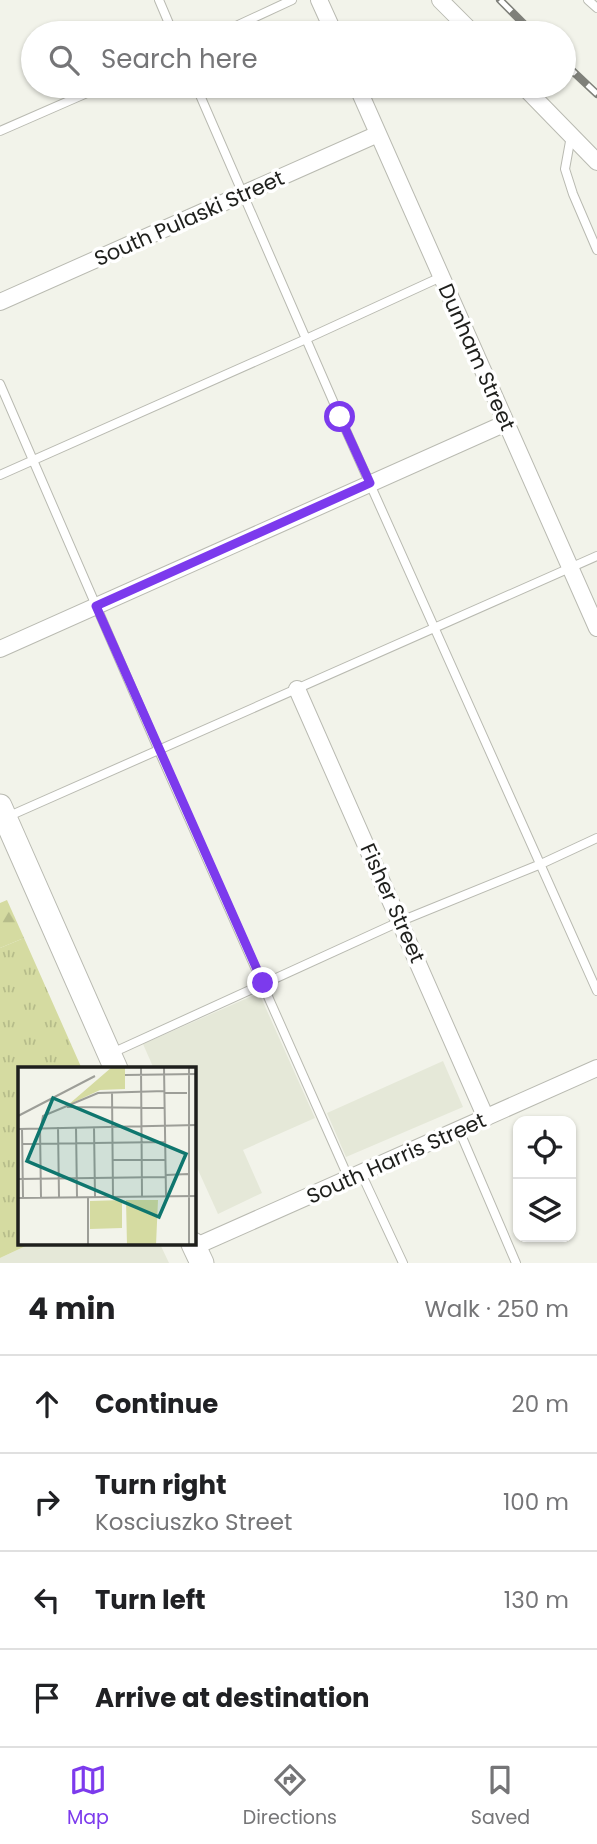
<!DOCTYPE html>
<html lang="en">
<head>
<meta charset="utf-8">
<style>
	body { margin:0; font-family:Poppins,sans-serif; background:#f2f2f2; color:#202124 }
	.controls { position:absolute; right:21px; bottom:21px; display:grid; overflow:hidden; border-radius:14px; box-shadow:0 2px 5px #0004 }
	.controls button { width:63px; height:63px; display:grid; place-items:center; padding:0; border:0; border-bottom:2px solid #e0e0e0; background:#fff; color:#202124; font:35px sans-serif }
	.stop { position:absolute; width:21px; height:21px; margin:-16px; border:5px solid #7c3aed; border-radius:50%; background:#fff }
	.stop.end { background:#7c3aed; border-color:#fff; box-shadow:0 2px 7px #0008 }
	.list { margin:0; padding:0; list-style:none }
	h2 { display:flex; justify-content:space-between; align-items:center; height:91px; margin:0; padding:0 28px; font-size:30px }
	h2 small { font-size:23px; font-weight:400; color:#757577 }
	.list li { display:grid; grid-template-columns:46px 1fr auto; gap:21px; align-items:center; box-sizing:border-box; height:98px; padding:0 28px; border-top:2px solid #e0e0e0 }
	.list b { display:block; font-size:26px; white-space:nowrap }
	.list p { margin:0; font-size:23px; white-space:nowrap; color:#757577 }
	.list em { font-size:23px; font-style:normal; color:#757577 }
	.icon { flex:none; width:38px; height:38px; fill:none; stroke:currentColor; stroke-width:2; stroke-linecap:round; stroke-linejoin:round }
	.map { position:relative; flex:none; width:597px; height:1263px; overflow:hidden }
	.search { position:absolute; background:#fff; box-shadow:0 2px 5px #0004; left:21px; right:21px; top:21px; height:77px; display:flex; align-items:center; gap:18px; box-sizing:border-box; padding:0 24px; border-radius:38px; color:#757577; font-size:26px }
	.sheet { height:483px; background:#fff }
	nav { display:flex; justify-content:space-around; align-items:center; box-sizing:border-box; height:98px; border-top:2px solid #e0e0e0; background:#fff; font-size:19px; color:#757577 }
	nav a { display:grid; justify-items:center; gap:4px }
	nav .on { color:#7c3aed }
	.map>svg:first-child { display:block }
</style>
</head>
<body>
<div class="map">
<svg width="597" height="1263" viewBox="0 0 597 1263">
	<defs>
		<pattern id="grass-tufts" width="24" height="20" patternUnits="userSpaceOnUse" patternTransform="scale(1.75)"><rect width="24" height="20" fill="#d5dba1"/><path d="M3 7l-1-3M5 7V3M7 7l1-3M15 17l-1-3M17 17v-4M19 17l1-3" fill="none" stroke="#b6bc8a"/></pattern>
		<pattern id="forest-firs" width="22" height="20" patternUnits="userSpaceOnUse" patternTransform="scale(1.75)"><rect width="22" height="20" fill="#d5dba1"/><path d="M5 1l3.5 6h-7zM16 11l3.5 6h-7z" fill="#b6bc8a"/></pattern>
	</defs>
	<rect width="100%" height="100%" fill="#f2f3ea"/>
	<path fill="#e5e8d8" d="M 259,993 L 315,1118 L 243,1150 L 262,1193 L 218,1214 L 194,1161 L 194,1069 L 154,1069 L 143,1044 Z
		M 443,1061 L 463,1107 L 346,1157 L 327,1113 Z
		M 30,1244 L 160,1244 L 169,1263 L 0,1263 L 0,1258 Z"/>
	<path fill="url(#grass-tufts)" d="M 24,938 L 82,1069 L 19,1069 L 19,1244 L 30,1244 L 0,1258 L 0,948 Z"/>
	<path fill="url(#forest-firs)" d="M 7,900 L 24,938 L 0,948 L 0,903 Z"/>
	<g fill="none" stroke-linecap="round" stroke-linejoin="round">
		<defs>
			<path id="service" d="M 159,0 L 173,33
				M 588,0 L 597,8
				M 221,33 L 292,0
				M 196,86 L 340,417 L 597,991
				M 0,131 L 103,86
				M 571,136 L 565,169 L 573,194 L 597,250
				M 0,384 L 159,751 L 349,1179
				M 0,475 L 306,339 L 441,277
				M 7,817 L 597,556
				M 112,1053 L 401,921 L 541,864 L 597,838
				M 459,1130 L 516,1263
				M 361,1173 L 403,1263"/>
			<path id="minor" d="M 319,0 L 334,33
				M 440,0 L 473,33
				M 357,86 L 597,628
				M 523,86 L 597,162
				M 0,302 L 378,134
				M 0,649 L 506,423
				M 297,689 L 486,1118
				M 194,1247 L 597,1068"/>
			<path id="secondary" d="M 0,806 L 116,1069
				M 193,1244 L 202,1263"/>
		</defs>
		<use href="#service" stroke="#b9bab1" stroke-width="10"/>
		<use href="#minor" stroke="#b9bab1" stroke-width="18"/>
		<use href="#secondary" stroke="#b9bab1" stroke-width="25"/>
		<use href="#service" stroke="#fff" stroke-width="8"/>
		<use href="#minor" stroke="#fff" stroke-width="16"/>
		<use href="#secondary" stroke="#fff" stroke-width="23"/>
		<defs>
			<path id="rail" d="M 500,0 L 533,33
				M 564,63 L 597,94"/>
		</defs>
		<use href="#rail" stroke="#7f807a" stroke-width="8"/>
		<use href="#rail" stroke="#fff" stroke-width="5" stroke-dasharray="16" stroke-linecap="butt"/>
	</g>
	<g fill="none" stroke-linecap="round" stroke-linejoin="round">
		<path stroke="#7c3aed" stroke-width="9" d="M 263,983 L 96,606 L 370,483 L 340,417"/>
	</g>
	<g text-anchor="middle" dominant-baseline="central" stroke-width="7" stroke-linejoin="round" paint-order="stroke">
		<g font-size="21" fill="#1e1f1c" stroke="#fff">
			<text transform="translate(189 218) rotate(-24)">South Pulaski Street</text>
			<text transform="translate(477 357) rotate(66)">Dunham Street</text>
			<text transform="translate(393 903) rotate(66)">Fisher Street</text>
			<text transform="translate(396 1158) rotate(-24)">South Harris Street</text>
		</g>
	</g>
	<g transform="translate(18 1067)">
		<rect width="178" height="178" fill="#f2f3ea"/>
		<path d="M 104,133 L 104,161 L 72,162 L 72,134 ZM 108,133 L 140,133 L 138,178 L 109,178 Z" fill="#d5dba1"/>
		<path d="M 94,0 L 107,0 L 107,22 L 82,23 L 50,38 Z" fill="#d5dba1"/>
		<path fill="none" stroke="#9d9e98" stroke-width="2" d="M 123,0 L 124,129M 146,0 L 148,129M 107,8 L 179,7M 94,25 L 95,130M 147,26 L 169,26M 49,40 L 147,41M 0,49 L 77,9M 22,60 L 23,131M 23,60 L 25,49 L 80,26 L 147,24M 40,60 L 41,130M 58,60 L 59,130M 76,60 L 77,130M 4,61 L 5,131M 0,62 L 179,58M 4,77 L 147,75M 94,93 L 148,93M 148,108 L 170,107M 0,112 L 148,110M 70,130 L 70,178M 0,131 L 179,129M 171,178 L 171,0"/>
		<path fill="#0f766e" fill-opacity="0.15" stroke="#0f766e" stroke-width="3.5" d="M 35,31 L 168,87 L 141,150 L 9,94 Z"/>
		<rect width="178" height="178" fill="none" stroke="#1e1f1c" stroke-width="3.5"/>
	</g>
</svg>
<div class="controls">
<button><svg class="icon" aria-label="locate" viewBox="0 0 24 24"><circle cx="12" cy="12" r="6"/><path d="M12 2v4M12 18v4M2 12h4M18 12h4"/></svg></button>
<button><svg class="icon" aria-label="layers" viewBox="0 0 24 24"><path d="M12 4l9 5-9 5-9-5zM3 14l9 5 9-5"/></svg></button>
</div>
<div class="stop" style="left:340px;top:417px"></div>
<div class="stop end" style="left:263px;top:983px"></div>
<div class="search"><svg class="icon" aria-label="search" viewBox="0 0 24 24"><circle cx="10" cy="10" r="6"/><path d="M15 15l6 6"/></svg>Search here</div>
</div>
<section class="sheet">
<h2>4 min<small>Walk · 250 m</small></h2>
<ul class="list">
<li><svg class="icon" aria-label="ahead" viewBox="0 0 24 24"><path d="M12 20V5M6 11l6-6 6 6"/></svg><div><b>Continue</b></div><em>20 m</em></li>
<li><svg class="icon" aria-label="right" viewBox="0 0 24 24"><path d="M7 20v-9h11M14 6l5 5-5 5"/></svg><div><b>Turn right</b><p>Kosciuszko Street</p></div><em>100 m</em></li>
<li><svg class="icon" aria-label="left" viewBox="0 0 24 24"><path d="M17 20v-9H6M10 6l-5 5 5 5"/></svg><div><b>Turn left</b></div><em>130 m</em></li>
<li><svg class="icon" aria-label="arrive" viewBox="0 0 24 24"><path d="M6 21V4h12l-3 4 3 4H6"/></svg><div><b>Arrive at destination</b></div></li>
</ul>
</section>
<nav>
<a class="on"><svg class="icon" aria-label="map" viewBox="0 0 24 24"><path d="M3 6l6-2 6 2 6-2v14l-6 2-6-2-6 2zM9 4v14M15 6v14"/></svg>Map</a>
<a><svg class="icon" aria-label="directions" viewBox="0 0 24 24"><path d="M12 3l9 9-9 9-9-9zM9 14v-3h6M13 9l2 2-2 2"/></svg>Directions</a>
<a><svg class="icon" aria-label="saved" viewBox="0 0 24 24"><path d="M7 4h10v16l-5-4-5 4z"/></svg>Saved</a>
</nav>
</body>
</html>
